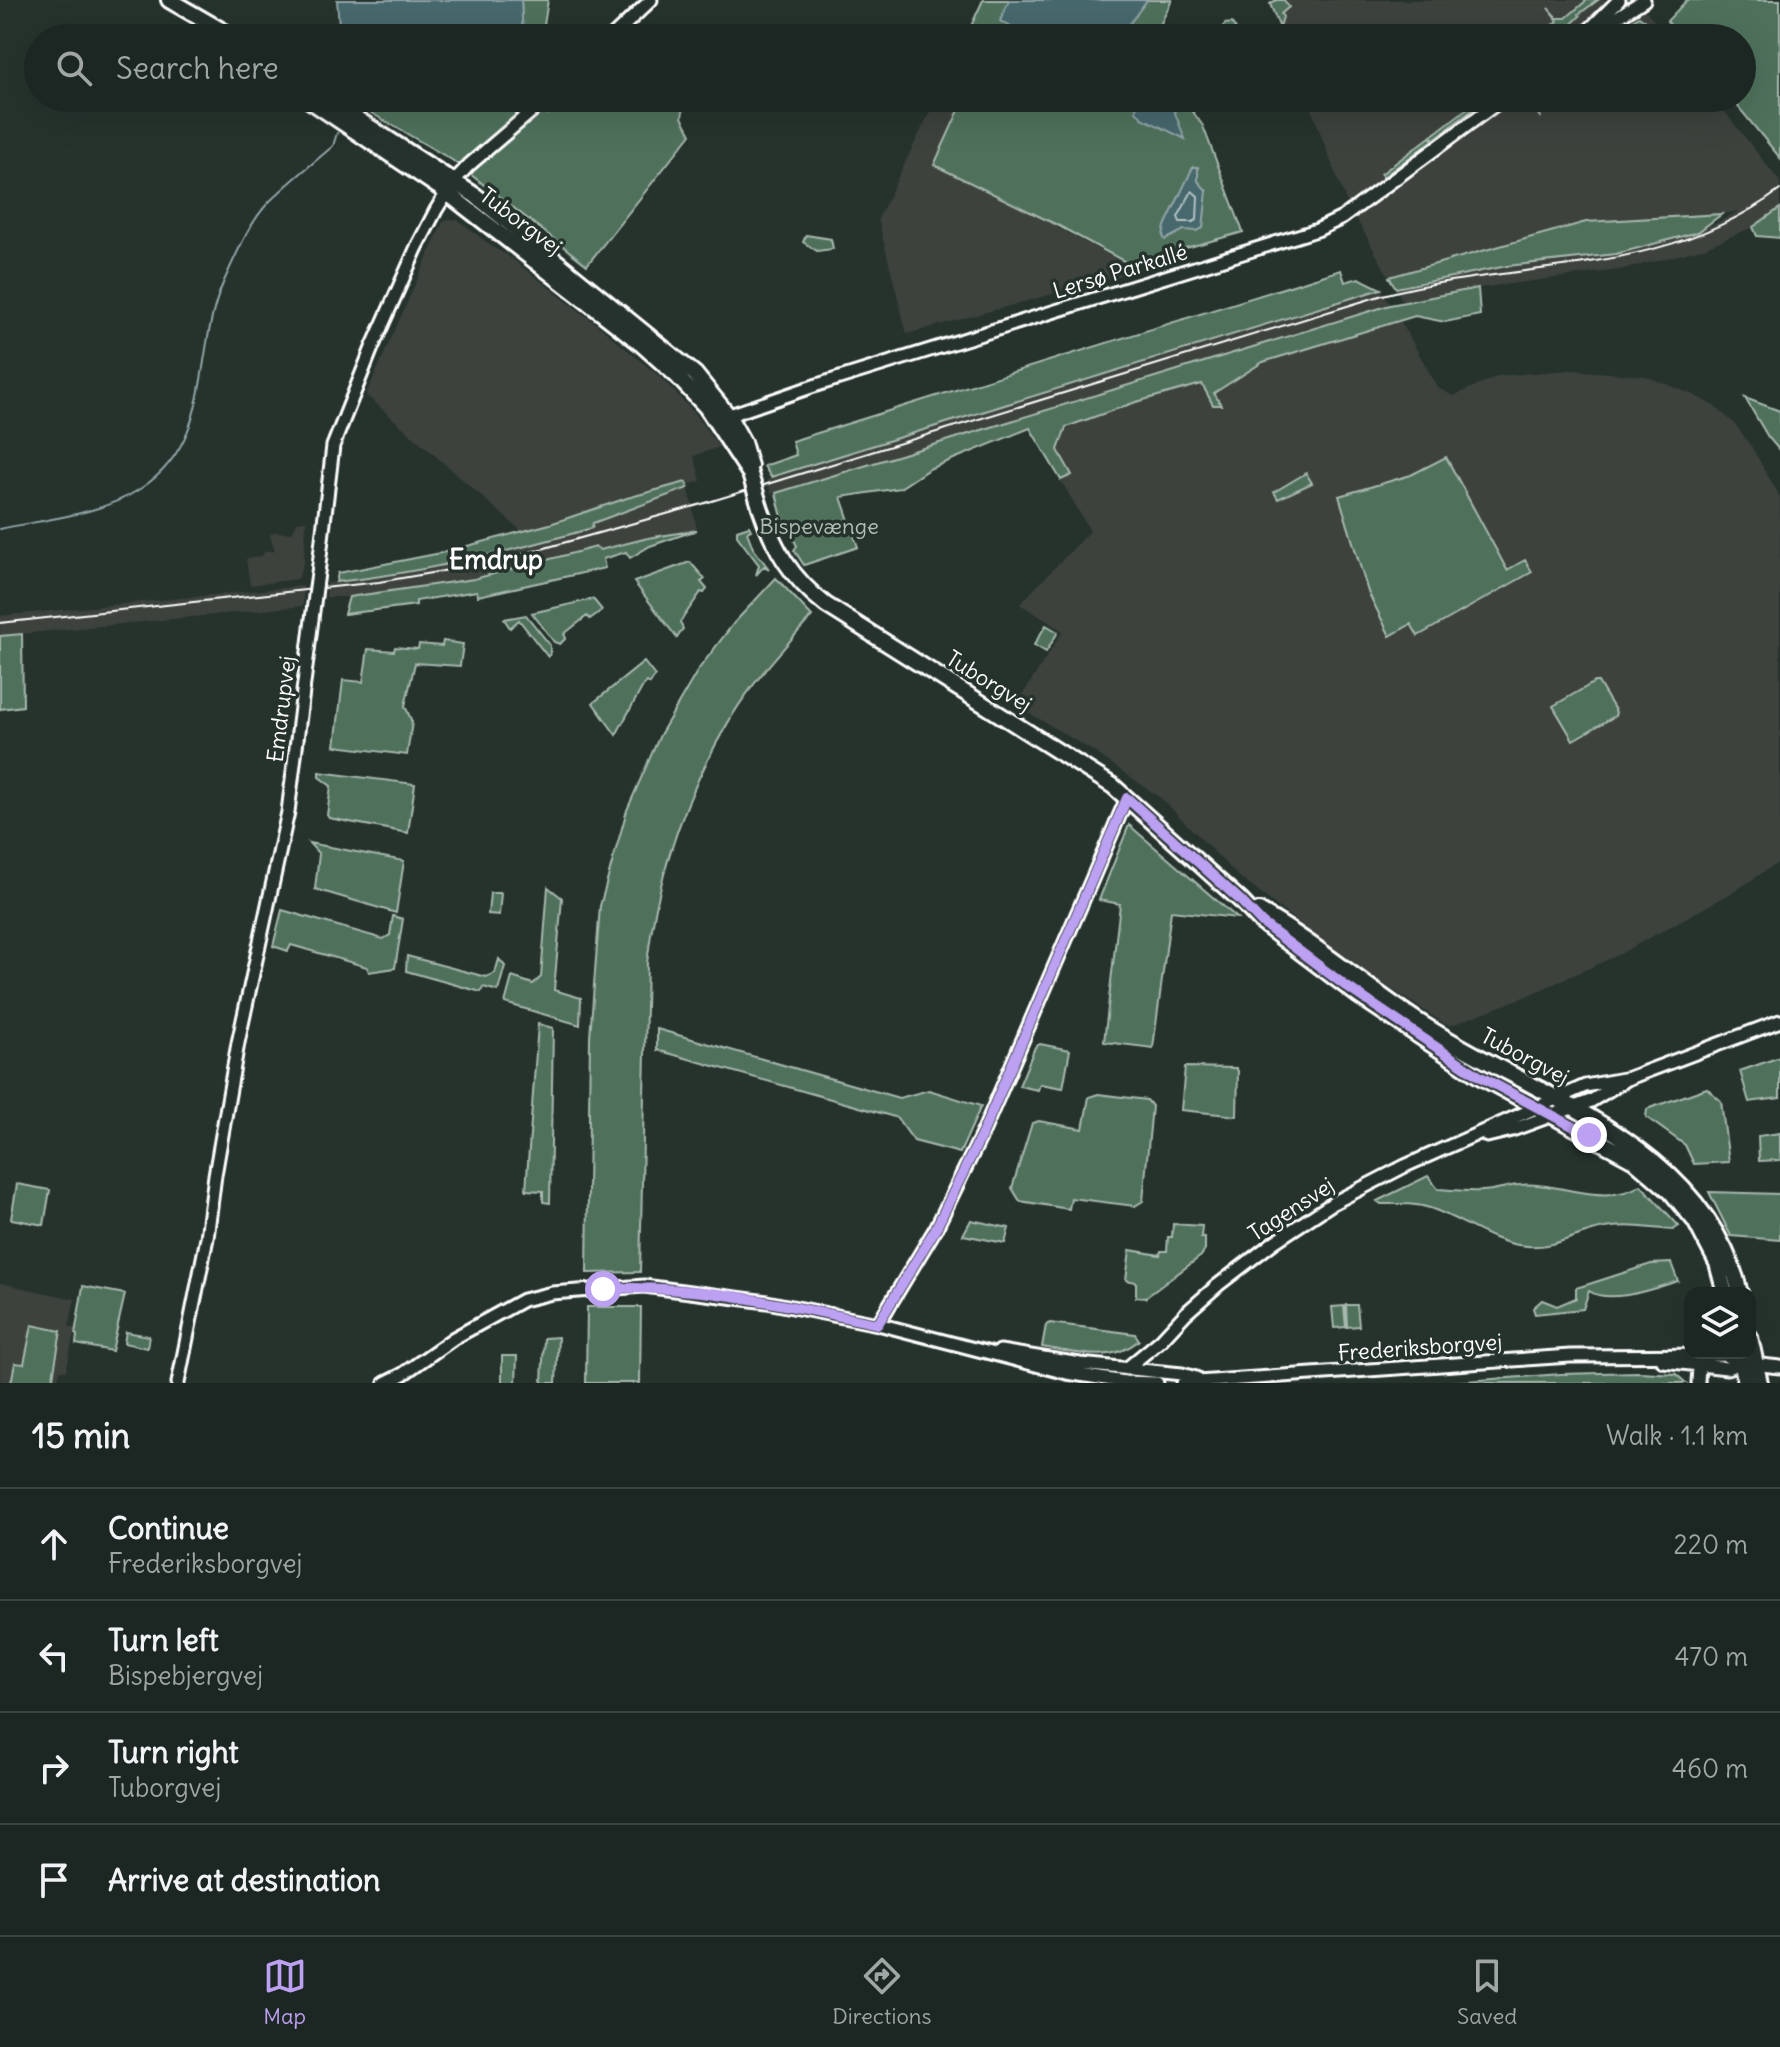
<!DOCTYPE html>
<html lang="en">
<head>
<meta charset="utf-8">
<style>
	body { margin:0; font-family:Delius,sans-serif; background:#252e2a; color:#f1f3f6 }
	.controls { position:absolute; right:24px; bottom:24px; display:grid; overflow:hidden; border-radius:16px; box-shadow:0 8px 32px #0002 }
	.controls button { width:72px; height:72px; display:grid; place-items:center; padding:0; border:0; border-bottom:2px solid #3a4340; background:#1c2622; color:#f1f3f6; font:40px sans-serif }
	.stop { position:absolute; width:24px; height:24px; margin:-18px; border:6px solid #bca0f2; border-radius:50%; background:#fff }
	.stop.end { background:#bca0f2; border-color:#fff; box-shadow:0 2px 8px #0008 }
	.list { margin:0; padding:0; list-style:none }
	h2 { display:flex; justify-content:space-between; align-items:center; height:104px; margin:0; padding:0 32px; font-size:34px }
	h2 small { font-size:26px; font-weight:400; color:#a0a5a5 }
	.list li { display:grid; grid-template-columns:52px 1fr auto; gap:24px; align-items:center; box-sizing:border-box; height:112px; padding:0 32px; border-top:2px solid #3a4340 }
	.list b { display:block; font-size:30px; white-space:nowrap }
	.list p { margin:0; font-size:26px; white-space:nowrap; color:#a0a5a5 }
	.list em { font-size:26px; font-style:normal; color:#a0a5a5 }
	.icon { flex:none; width:44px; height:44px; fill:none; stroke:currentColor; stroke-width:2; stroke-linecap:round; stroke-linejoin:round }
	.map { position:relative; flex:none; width:1780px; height:1383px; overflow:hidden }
	.search { position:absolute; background:#1c2622; box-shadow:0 8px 32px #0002; left:24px; right:24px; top:24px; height:88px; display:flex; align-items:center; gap:20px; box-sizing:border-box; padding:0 28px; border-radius:44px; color:#a0a5a5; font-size:30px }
	.sheet { height:552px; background:#1c2622 }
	nav { display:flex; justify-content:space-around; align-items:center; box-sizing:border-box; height:112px; border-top:2px solid #3a4340; background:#1c2622; font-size:22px; color:#a0a5a5 }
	nav a { display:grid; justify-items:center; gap:4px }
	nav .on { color:#bca0f2 }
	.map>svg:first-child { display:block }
</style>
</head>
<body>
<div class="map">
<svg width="1780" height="1383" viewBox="0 0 1780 1383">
	<rect width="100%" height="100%" fill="#26332d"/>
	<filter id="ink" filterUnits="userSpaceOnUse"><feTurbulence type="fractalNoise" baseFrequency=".0125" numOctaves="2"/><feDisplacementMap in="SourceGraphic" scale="16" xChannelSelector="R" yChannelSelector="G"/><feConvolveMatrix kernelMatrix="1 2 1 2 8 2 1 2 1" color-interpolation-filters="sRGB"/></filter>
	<g filter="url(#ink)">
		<path fill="#3c433d" d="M 1274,0 L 1638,0 L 1667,38 L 1283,38 L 1270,3 Z
			M 1307,98 L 1714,98 L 1780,182 L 1780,208 L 1753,227 L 1704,248 L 1653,262 L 1618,270 L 1478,288 L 1403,302 L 1396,288 L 1507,266 L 1582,258 L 1649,246 L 1698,232 L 1740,211 L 1722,214 L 1586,222 L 1389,277 L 1345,198 Z
			M 936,99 L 1028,139 L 1072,198 L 1058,228 L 1126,264 L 1129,273 L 907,334 L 878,219 Z
			M 449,219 L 458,220 L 494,248 L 507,255 L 600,327 L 660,377 L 690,408 L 719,447 L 694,456 L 701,481 L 688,485 L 697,530 L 648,538 L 600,550 L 596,547 L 512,570 L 445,585 L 349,597 L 326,597 L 327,583 L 441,566 L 593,523 L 655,500 L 527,536 L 366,395 L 443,222 Z
			M 1381,289 L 1390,305 L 771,494 L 767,480 L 771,477 Z
			M 1400,320 L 1438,388 L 1453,396 L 1498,376 L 1570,370 L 1645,376 L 1694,395 L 1715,407 L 1734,423 L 1751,446 L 1780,497 L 1780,861 L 1735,891 L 1618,955 L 1529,995 L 1452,1025 L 1445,1024 L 1356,966 L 1313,934 L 1238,876 L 1162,799 L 1096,753 L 1016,705 L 1063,631 L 1020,604 L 1090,531 L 1031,428 L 1263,362 Z
			M 306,521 L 304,561 L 298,579 L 250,585 L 246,559 L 262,556 L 265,551 L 275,551 L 270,535 L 274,532 L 292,533 L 297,522 Z
			M 303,586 L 303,606 L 0,636 L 0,616 Z
			M 0,1283 L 75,1299 L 69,1326 L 75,1328 L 66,1371 L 60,1370 L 57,1383 L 0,1383 Z"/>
		<path fill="#4f715c" stroke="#a7b8ae" stroke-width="2" d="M 521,0 L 548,0 L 542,38 L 523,38 Z
			M 983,0 L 1172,0 L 1154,38 L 965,38 L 980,30 L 971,26 Z
			M 1276,0 L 1284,0 L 1289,7 L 1281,14 L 1283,17 L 1280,27 L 1286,35 L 1284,38 L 1270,4 Z
			M 1587,0 L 1598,0 L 1579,14 L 1580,16 L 1557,38 L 1553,25 L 1558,21 L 1548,8 L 1557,18 L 1566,18 Z
			M 1687,0 L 1780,0 L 1780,158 L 1731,98 L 1742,98 L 1742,38 L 1681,38 L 1667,21 Z
			M 1639,16 L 1650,24 L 1633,38 L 1617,38 L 1613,34 Z
			M 1232,23 L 1241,38 L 1218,38 L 1217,34 L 1225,24 Z
			M 357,98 L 536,98 L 549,114 L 567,98 L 683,98 L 685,100 L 682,117 L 691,134 L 587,265 L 452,160 L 356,104 Z
			M 939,98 L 1183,98 L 1203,126 L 1243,232 L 1129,264 L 1061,227 L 934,165 L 960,108 Z
			M 1481,98 L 1488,98 L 1434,139 L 1431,136 Z
			M 1557,98 L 1539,111 L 1541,118 L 1526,99 Z
			M 1430,137 L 1433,140 L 1383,177 L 1381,174 Z
			M 1780,208 L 1780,238 L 1757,236 L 1753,227 Z
			M 1722,214 L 1698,232 L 1616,254 L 1507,266 L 1396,288 L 1389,277 L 1586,222 Z
			M 806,235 L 831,239 L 833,249 L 817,251 L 803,242 Z
			M 1341,270 L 1345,282 L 1359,278 L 1381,289 L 771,477 L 764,466 L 796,455 L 792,441 Z
			M 1478,288 L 1480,315 L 1445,322 L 1415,316 L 1263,362 L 1214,393 L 1221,405 L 1213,405 L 1202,384 L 1136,402 L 1066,427 L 1058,450 L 1072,475 L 1061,480 L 1030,428 L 929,469 L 900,488 L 841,497 L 858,547 L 804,565 L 794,550 L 797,546 L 790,532 L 785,530 L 776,493 L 1390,305 Z
			M 1745,398 L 1780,411 L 1780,451 L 1768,437 Z
			M 1446,457 L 1507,570 L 1525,560 L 1532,572 L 1418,636 L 1411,624 L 1390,636 L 1368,592 L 1339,496 L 1411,475 Z
			M 1306,473 L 1312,483 L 1278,499 L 1274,492 Z
			M 686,482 L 688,488 L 593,523 L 592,528 C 507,553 423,572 336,582 L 338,573 L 441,553 L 550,524 L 627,498 Z
			M 749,526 L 751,530 L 747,532 L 753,548 L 769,569 L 764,566 L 756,575 L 759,565 L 737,536 L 737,530 Z
			M 697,530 L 650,546 L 630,558 L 626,552 L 603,559 L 605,568 L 478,596 L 477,591 L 416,601 L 416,605 L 344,614 L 349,597 L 474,579 L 596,547 L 600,550 L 648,538 Z
			M 690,562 L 705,579 L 701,582 L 707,589 L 704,593 L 701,592 L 680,622 L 683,629 L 677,638 L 634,582 Z
			M 776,578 L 812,616 C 784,648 754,680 732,716 C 686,792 657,876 647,963 L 640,1272 L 587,1273 L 590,1037 L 600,906 L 627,810 L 660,735 L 698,670 L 734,623 Z
			M 593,599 L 602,610 L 590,619 L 587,616 L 564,634 L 566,638 L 560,644 L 554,642 L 532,613 Z
			M 526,615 L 550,645 L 550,654 L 548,657 L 519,620 L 510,628 L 504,619 Z
			M 1046,625 L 1058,632 L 1046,652 L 1034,645 Z
			M 22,634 L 23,706 L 0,709 L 0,636 Z
			M 443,641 L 463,644 L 460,666 L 415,663 L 405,706 L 412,722 L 407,755 L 335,746 L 343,680 L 363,682 L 368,649 L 394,651 L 395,647 L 418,649 L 419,644 L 442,646 Z
			M 644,662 L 655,676 L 650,684 L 647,682 L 643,686 L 616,735 L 593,703 Z
			M 1595,682 L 1598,682 L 1616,712 L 1615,716 L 1573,740 L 1553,706 Z
			M 319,772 L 415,784 L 408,833 L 329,818 L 327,815 L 331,786 L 319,777 Z
			M 1129,825 L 1237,918 L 1171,911 L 1153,1048 L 1104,1042 L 1120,904 L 1099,900 Z
			M 309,843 L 404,861 L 396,913 L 315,889 L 319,854 Z
			M 548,887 L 562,898 L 554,990 L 581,998 L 580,1025 L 505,1003 L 512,977 L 533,984 L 541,977 Z
			M 490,893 L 501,893 L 499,915 L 488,914 Z
			M 282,910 L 383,939 L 390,935 L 393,916 L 403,919 L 395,968 L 369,972 L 367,967 L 291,945 L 288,951 L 273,946 Z
			M 407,956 L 486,977 L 495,973 L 499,959 L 505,966 L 498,991 L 483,987 L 481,992 L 406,971 Z
			M 538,1024 L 553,1028 L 550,1203 L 543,1202 L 543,1191 L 526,1190 Z
			M 657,1029 L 899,1098 L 929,1090 L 981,1106 L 960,1153 L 914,1141 L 897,1118 L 891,1116 L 657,1050 Z
			M 1040,1044 L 1070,1050 L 1063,1088 L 1040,1084 L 1038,1090 L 1019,1086 L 1035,1047 Z
			M 1780,1057 L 1780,1098 L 1749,1102 L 1740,1071 Z
			M 1185,1067 L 1236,1068 L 1238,1071 L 1237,1116 L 1181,1110 Z
			M 1707,1088 L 1721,1101 L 1729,1162 L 1694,1164 L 1685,1145 L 1646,1117 L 1647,1109 Z
			M 1098,1094 L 1147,1100 L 1152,1106 L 1143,1201 L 1135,1206 L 1071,1198 L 1069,1209 L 1020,1201 L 1012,1188 L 1032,1123 L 1039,1121 L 1083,1129 L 1089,1097 Z
			M 1780,1133 L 1780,1160 L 1759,1161 L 1758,1136 Z
			M 1428,1176 L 1438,1189 C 1452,1190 1467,1192 1482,1191 C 1494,1191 1506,1186 1519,1185 C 1558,1181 1605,1208 1641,1185 L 1679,1226 L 1673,1230 C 1651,1228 1627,1224 1605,1228 C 1579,1232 1554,1249 1527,1246 C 1493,1244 1462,1219 1430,1208 C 1413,1203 1398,1204 1381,1204 L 1377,1201 Z
			M 17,1184 L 50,1190 L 44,1225 L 11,1219 Z
			M 1709,1192 L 1780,1194 L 1780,1240 L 1731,1236 Z
			M 971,1220 L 1009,1228 L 1005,1243 L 963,1235 Z
			M 1173,1224 L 1202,1226 L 1201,1238 L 1205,1238 L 1205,1250 L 1201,1256 L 1145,1298 L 1136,1297 L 1136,1282 L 1126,1280 L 1130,1250 L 1160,1255 L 1161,1251 L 1167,1251 L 1168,1237 L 1172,1237 Z
			M 1671,1263 L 1678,1281 C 1655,1288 1610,1305 1589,1291 L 1583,1309 L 1535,1314 L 1533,1308 L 1542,1300 L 1557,1306 L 1576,1298 L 1576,1288 L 1586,1285 L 1651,1264 Z
			M 83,1286 L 125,1294 L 112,1351 L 76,1344 L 77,1335 L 75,1334 Z
			M 1346,1305 L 1357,1305 L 1359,1326 L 1347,1327 Z
			M 1344,1306 L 1346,1327 L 1334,1328 L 1332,1307 Z
			M 587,1307 L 641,1307 L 640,1383 L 586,1383 Z
			M 1050,1323 L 1135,1334 L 1139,1340 C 1111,1365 1075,1352 1042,1347 L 1046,1325 Z
			M 32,1325 L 61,1331 L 52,1383 L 11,1383 L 15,1363 L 24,1364 Z
			M 126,1332 L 149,1336 L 147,1348 L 124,1343 Z
			M 558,1337 L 556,1383 L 542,1383 L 544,1338 Z
			M 502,1356 L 517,1356 L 516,1383 L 502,1383 Z
			M 1639,1372 L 1676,1374 L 1686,1383 L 1439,1383 L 1561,1374 Z"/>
		<path fill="#47686d" stroke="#91a4a7" stroke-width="2" d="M 337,0 L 521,0 L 523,38 L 340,38 Z
			M 1009,0 L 1147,0 L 1119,38 L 1031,38 L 1000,21 Z
			M 1137,98 L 1145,98 L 1149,102 L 1173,108 L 1185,139 L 1142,118 L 1136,111 Z
			M 1193,167 L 1198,167 L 1198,181 L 1207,191 L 1203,228 L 1197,231 L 1184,230 L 1165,240 L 1163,236 L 1165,226 Z"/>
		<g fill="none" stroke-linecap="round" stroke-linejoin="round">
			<path stroke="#b5c3c5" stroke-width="2" d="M 1192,191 L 1198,196 L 1197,220 L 1193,222 L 1180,222 L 1178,217 Z"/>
			<path stroke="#91a4a7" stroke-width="2" d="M 357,106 L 364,98
				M 0,529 C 46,519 100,515 140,489 C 216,440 192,352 224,281 C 236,255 249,223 269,202 C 289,182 312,164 333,146 L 337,133"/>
			<defs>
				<path id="tertiary" d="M 1588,32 L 1605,25 L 1644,0
					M 611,38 L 651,0
					M 1581,38 L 1619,0
					M 724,417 L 817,385 L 1317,230 L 1342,218 L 1504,98
					M 319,565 L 333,446 L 372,348 L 416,249 L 436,210 L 454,181 L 469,165 L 547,98
					M 1487,1136 L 1512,1130 L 1591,1101 L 1629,1078 L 1780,1021
					M 878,1324 L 936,1228 L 983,1132 L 1127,798
					M 1000,1351 L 1080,1364 L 1182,1374 L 1196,1378
					M 1663,1361 L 1727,1368 L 1742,1363
					M 1126,1369 L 1161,1340 L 1186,1313 L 1218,1285 L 1274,1242 L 1333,1203 L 1405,1166 L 1585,1086 L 1629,1078
					M 178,1383 L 207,1238 L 215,1175 L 238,1043 L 288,812 L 312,619
					M 385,1383 L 403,1374 L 454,1338 L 523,1300 L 552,1293 L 644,1286 L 767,1302 L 878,1324 L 1067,1373 L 1125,1382 L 1157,1383
					M 1183,1383 L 1570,1356 L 1725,1355 L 1742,1363 L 1780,1367
					M 1698,1383 L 1699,1366"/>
				<path id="primary" d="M 169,0 L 235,38
					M 306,98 L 446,192 L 639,342 L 676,375 L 706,407 L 750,474
					M 325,98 L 476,196 L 695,374 L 728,415 L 743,442 L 750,466
					M 760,507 C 774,549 791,578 826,605 L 1113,786 L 1241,901 L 1262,923 L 1359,996 L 1479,1076 L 1634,1160 L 1671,1192 L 1695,1221 L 1717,1263 L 1725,1293
					M 1259,911 C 1317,944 1368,989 1424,1025 C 1539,1099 1704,1143 1740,1293
					M 1750,1337 L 1760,1383
					M 1739,1353 L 1746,1383"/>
			</defs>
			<use href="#tertiary" stroke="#fff" stroke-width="17"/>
			<use href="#primary" stroke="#fff" stroke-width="20"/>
			<use href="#tertiary" stroke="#26332d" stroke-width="11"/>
			<use href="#primary" stroke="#26332d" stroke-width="14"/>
			<path stroke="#fff" stroke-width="2" d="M 0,623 L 379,582 L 495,562 L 702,504 L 1383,295 C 1520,259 1660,279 1780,190"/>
			<defs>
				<path id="tertiary-bridge" d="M 312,619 L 319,565"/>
				<path id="primary-bridge" d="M 750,474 L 760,507"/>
			</defs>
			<use href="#tertiary-bridge" stroke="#fff" stroke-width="17" stroke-linecap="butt"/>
			<use href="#primary-bridge" stroke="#fff" stroke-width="20" stroke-linecap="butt"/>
			<use href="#tertiary-bridge" stroke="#26332d" stroke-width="11"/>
			<use href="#primary-bridge" stroke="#26332d" stroke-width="14"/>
		</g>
	</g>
	<g fill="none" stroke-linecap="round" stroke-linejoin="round" filter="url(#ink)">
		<path stroke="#bca0f2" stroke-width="10" d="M 603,1289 C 695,1283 788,1306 878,1324 L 936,1228 L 983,1132 L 1127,798 L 1241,901 L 1262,923 L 1347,987 L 1479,1076 L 1589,1135"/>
	</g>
	<g text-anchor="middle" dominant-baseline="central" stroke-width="7" stroke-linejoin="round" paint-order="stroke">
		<g font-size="22" fill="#fff" stroke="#26332d">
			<text transform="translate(521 221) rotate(37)">Tuborgvej</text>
			<text transform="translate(1120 271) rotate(-17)">Lersø Parkallé</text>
			<text transform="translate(989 681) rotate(32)">Tuborgvej</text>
			<text transform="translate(281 709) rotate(-83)">Emdrupvej</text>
			<text transform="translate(1525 1056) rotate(28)">Tuborgvej</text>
			<text transform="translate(1291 1209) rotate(-33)">Tagensvej</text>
			<text transform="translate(1420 1347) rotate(-4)">Frederiksborgvej</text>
		</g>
		<g font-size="22" fill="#b0bfb6" stroke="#26332d">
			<text x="819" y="526">Bispevænge</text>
		</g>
		<g font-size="26" font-weight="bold" fill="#fff" stroke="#26332d">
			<text x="496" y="559">Emdrup</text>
		</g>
	</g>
</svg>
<div class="controls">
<button><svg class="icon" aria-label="layers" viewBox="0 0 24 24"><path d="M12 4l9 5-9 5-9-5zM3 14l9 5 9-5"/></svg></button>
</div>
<div class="stop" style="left:603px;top:1289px"></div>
<div class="stop end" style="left:1589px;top:1135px"></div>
<div class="search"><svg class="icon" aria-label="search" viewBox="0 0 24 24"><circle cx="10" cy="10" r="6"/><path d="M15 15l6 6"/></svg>Search here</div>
</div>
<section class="sheet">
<h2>15 min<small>Walk · 1.1 km</small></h2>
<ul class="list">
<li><svg class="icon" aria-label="ahead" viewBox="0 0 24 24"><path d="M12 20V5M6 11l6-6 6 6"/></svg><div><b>Continue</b><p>Frederiksborgvej</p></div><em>220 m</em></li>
<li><svg class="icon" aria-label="left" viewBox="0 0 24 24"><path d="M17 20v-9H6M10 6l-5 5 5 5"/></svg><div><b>Turn left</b><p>Bispebjergvej</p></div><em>470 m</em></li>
<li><svg class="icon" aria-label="right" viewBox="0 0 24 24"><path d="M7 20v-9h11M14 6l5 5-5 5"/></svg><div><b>Turn right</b><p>Tuborgvej</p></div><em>460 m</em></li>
<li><svg class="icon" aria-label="arrive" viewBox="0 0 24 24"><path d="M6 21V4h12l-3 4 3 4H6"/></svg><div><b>Arrive at destination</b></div></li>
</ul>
</section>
<nav>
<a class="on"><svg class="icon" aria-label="map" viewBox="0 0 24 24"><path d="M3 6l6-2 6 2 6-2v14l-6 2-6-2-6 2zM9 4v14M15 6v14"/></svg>Map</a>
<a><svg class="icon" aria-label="directions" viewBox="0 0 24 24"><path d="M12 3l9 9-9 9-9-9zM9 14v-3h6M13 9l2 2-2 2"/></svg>Directions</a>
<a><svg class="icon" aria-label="saved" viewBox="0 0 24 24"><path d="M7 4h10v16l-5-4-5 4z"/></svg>Saved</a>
</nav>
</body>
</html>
